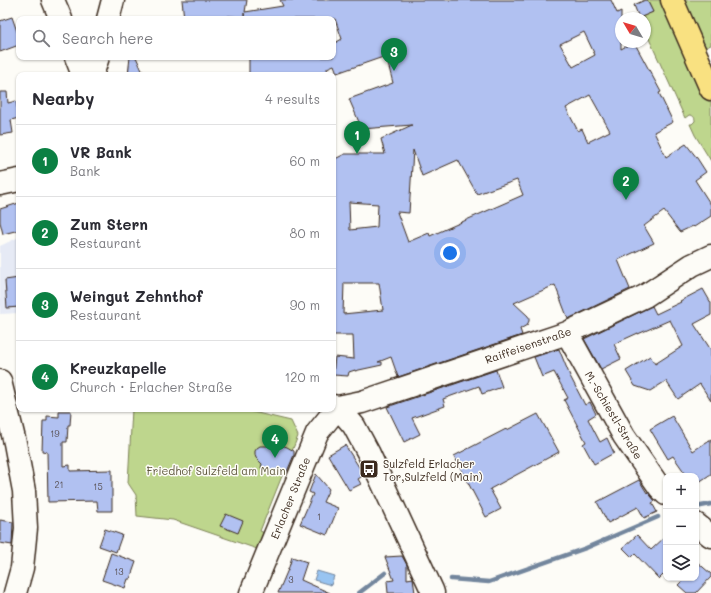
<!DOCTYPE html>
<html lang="en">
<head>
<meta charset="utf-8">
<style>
	body { margin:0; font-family:Mali,sans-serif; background:#f7f7f7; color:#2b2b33 }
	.controls { position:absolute; right:12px; bottom:12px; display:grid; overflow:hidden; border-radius:8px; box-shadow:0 1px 3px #0004 }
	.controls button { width:36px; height:36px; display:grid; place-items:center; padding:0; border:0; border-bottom:1px solid #e1e1e2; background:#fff; color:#2b2b33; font:20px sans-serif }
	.compass { position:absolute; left:615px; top:12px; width:36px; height:36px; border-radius:50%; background:#fff; box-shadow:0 1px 3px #0004; rotate:308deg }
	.you { position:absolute; left:450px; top:253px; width:14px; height:14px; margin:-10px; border:3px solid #fff; border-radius:50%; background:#1a73e8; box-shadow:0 0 0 6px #1a73e833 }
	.badge { display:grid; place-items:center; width:26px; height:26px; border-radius:50%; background:#0b8043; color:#fff; font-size:13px; font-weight:700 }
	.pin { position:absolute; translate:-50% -33px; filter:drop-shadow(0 1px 2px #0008) }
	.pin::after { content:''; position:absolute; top:21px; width:14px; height:12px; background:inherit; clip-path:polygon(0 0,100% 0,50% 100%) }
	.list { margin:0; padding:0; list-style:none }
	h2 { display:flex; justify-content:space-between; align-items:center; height:52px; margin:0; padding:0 16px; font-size:17px }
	h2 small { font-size:13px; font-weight:400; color:#7c7c81 }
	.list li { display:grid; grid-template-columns:26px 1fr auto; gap:12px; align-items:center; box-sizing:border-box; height:72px; padding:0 16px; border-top:1px solid #e1e1e2 }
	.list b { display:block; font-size:15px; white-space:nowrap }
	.list p { margin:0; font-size:13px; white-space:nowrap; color:#7c7c81 }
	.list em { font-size:13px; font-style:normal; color:#7c7c81 }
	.icon { flex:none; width:22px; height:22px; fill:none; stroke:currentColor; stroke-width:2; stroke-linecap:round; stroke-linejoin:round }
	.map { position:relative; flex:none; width:711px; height:593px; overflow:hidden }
	.search { position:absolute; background:#fff; box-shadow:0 1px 3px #0004; left:16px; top:16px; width:320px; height:44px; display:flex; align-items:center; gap:10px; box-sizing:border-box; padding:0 14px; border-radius:8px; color:#7c7c81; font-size:15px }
	.panel { position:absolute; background:#fff; box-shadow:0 1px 3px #0004; left:16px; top:72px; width:320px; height:340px; border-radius:8px }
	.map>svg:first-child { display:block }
</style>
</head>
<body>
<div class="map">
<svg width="711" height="593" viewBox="0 0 711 593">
	<rect width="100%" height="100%" fill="#fdfcf7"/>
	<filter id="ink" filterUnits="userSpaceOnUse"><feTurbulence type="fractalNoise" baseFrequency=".025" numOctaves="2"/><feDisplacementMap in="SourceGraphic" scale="8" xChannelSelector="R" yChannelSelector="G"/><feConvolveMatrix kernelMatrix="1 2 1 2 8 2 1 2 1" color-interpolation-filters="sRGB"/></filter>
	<g filter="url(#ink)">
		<path fill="#e6eaf5" d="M 19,237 L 19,313 L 0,314 L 0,246 Z"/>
		<path fill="#bed68d" stroke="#7c8056" d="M 647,0 L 711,0 L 711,45 L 695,52 L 711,89 L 711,161 L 695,135 L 690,124 L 692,124 L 695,121 C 695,117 693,115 689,115 L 685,118 L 645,30 L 645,18 L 639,18 L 653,12 Z
			M 132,409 L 240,409 L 291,421 L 298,436 L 260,531 L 269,535 L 263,551 L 173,520 L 137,516 L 136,495 L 128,483 Z"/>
		<path fill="#98c4f1" stroke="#73869d" d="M 317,571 L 334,576 L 331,585 L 314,580 Z"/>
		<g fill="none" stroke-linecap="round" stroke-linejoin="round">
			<path stroke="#73869d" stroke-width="4.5" d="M 696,507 L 711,504
				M 451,579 L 489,582 L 586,548 L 658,517
				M 359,593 L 385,573"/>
		</g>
		<path fill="#b1c1f1" stroke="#3b2a1e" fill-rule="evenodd" d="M 182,0 L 247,0 L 245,12 L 283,6 L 280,0 L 611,0 L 617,13 L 621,11 L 621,49 L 634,42 L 661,92 L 659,93 L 673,122 L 654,132 L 666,157 L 686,144 L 697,158 L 706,172 L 695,180 L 711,205 L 711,216 L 694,227 L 693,226 L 680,232 L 664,211 L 644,226 L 654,243 L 618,260 L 630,289 L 568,319 L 555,285 L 514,303 L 528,316 L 529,318 L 529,321 L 527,325 L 520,329 L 522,335 L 398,377 L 391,357 L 378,362 L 382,362 L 382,365 L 359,370 L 355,371 L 355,370 L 349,372 L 348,376 L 333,375 L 335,357 L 354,359 L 353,335 L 333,335 L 333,160 L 345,154 L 385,154 L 381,139 L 412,125 L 362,129 L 349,99 L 393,83 L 386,56 L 337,73 L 334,65 L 327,68 L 328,75 L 249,75 L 249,57 L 333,57 L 333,44 L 342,39 L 335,19 L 245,19 L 244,13 L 244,17 L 228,16 L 228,19 L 184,19 ZM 584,32 L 595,55 L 573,67 L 560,44 ZM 590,95 L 610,131 L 588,142 L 582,129 L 578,131 L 566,108 ZM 413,150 L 422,176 L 458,160 L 477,194 L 517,180 L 523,195 L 430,236 L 429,233 L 408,242 L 397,212 L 409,213 ZM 349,202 L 378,204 L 377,227 L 350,230 ZM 344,283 L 379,283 L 383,310 L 343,314 Z
			M 645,0 L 647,0 L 653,12 L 639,18 L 634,5 Z
			M 12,17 L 19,37 L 19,45 L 0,52 L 0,21 Z
			M 130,57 L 136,57 L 144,75 L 128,75 Z
			M 0,92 L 7,92 L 8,103 L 16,101 L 19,118 L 11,120 L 13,133 L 0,135 Z
			M 19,203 L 19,230 L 3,234 L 0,222 L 0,209 Z
			M 19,278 L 19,307 L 7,308 L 5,280 Z
			M 703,289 L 711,303 L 711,315 L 694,324 L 711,350 L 711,401 L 700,384 L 678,399 L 666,381 L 650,391 L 635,386 L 626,371 L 650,356 L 655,364 L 683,346 L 670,320 L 638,334 L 638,333 L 614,344 L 621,359 L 601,369 L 584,339 L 652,306 L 656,314 L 681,302 L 680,301 Z
			M 559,349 L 570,376 L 585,405 L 590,402 L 596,414 L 588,419 L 600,442 L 607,438 L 614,453 L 594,464 L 583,444 L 586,442 L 564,400 L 568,398 L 554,372 L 542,377 L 534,357 Z
			M 496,370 L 502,387 L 482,394 L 479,386 L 443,399 L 445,406 L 412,418 L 420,434 L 404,442 L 387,407 Z
			M 59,411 L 71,411 L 70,425 L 68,425 L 67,442 L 63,442 L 63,466 L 70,465 L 70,471 L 112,470 L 112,511 L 98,511 L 97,501 L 48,502 L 47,452 L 42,451 L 43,421 L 47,421 L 47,416 L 59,417 Z
			M 538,414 L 559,452 L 490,489 L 501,509 L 486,517 L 454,456 L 506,429 L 507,430 Z
			M 672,416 L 693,451 L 711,439 L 711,474 L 696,484 L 696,476 L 687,476 L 673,456 L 668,459 L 650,429 Z
			M 270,441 L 287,447 L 294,451 L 294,455 L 286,474 L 278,474 L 261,468 L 262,464 L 256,458 L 255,455 L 255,451 L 257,448 L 260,446 L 268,446 Z
			M 345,445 L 364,475 L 358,479 L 361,484 L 349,490 L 328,455 Z
			M 316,474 L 329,489 L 323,502 L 338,508 L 327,535 L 300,524 L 313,494 L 309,492 Z
			M 639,480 L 647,493 L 648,492 L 655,501 L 652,503 L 657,512 L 644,518 L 638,507 L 608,523 L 597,502 Z
			M 226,514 L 243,521 L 238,533 L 220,526 Z
			M 0,520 L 13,522 L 12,545 L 0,543 Z
			M 105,529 L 122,535 L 116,552 L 99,546 Z
			M 637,535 L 651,550 L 666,536 L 666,572 L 659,579 L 635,554 L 632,557 L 623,548 Z
			M 111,553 L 136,562 L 130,579 L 128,579 L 125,588 L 102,580 Z
			M 402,556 L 407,565 L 407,579 L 413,578 L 415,593 L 388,593 L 387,581 L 394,580 L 385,557 Z
			M 292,557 L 307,562 L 301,580 L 330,593 L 278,593 L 289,567 Z
			M 696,561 L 711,574 L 711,577 L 696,593 L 687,593 L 678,585 L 685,578 L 696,578 Z"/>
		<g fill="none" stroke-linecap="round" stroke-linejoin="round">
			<defs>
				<path id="minor" d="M 53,0 L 61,19
					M 108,19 L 113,0
					M 76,57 L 83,75
					M 92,75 L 98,57
					M 0,184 L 19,180
					M 567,333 L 624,436 L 660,488 L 666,494
					M 0,381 L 15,443 L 24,491 L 26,528 L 22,568 L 15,593
					M 333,406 L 338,407 L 362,402 L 567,333 L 645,296 L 692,265 L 711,256
					M 338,407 L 354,426 L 369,454 L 432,590 L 433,593
					M 696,524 L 711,536
					M 251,593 L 317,433 L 338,407"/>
				<path id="major" d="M 672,0 L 711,89"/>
			</defs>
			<use href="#minor" stroke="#3b2a1e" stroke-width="25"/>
			<use href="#major" stroke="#3b2a1e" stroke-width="25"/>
			<use href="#minor" stroke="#fdfcf7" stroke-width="22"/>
			<use href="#major" stroke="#f9e181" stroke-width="22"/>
		</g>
	</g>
	<defs>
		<symbol id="bus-square" viewBox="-11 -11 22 22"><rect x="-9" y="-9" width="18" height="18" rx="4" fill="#3b2a1e" stroke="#fdfcf7"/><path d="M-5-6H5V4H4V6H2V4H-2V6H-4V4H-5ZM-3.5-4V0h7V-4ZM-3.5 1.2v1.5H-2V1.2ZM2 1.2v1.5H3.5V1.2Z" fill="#fff"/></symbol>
	</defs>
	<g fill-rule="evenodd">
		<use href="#bus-square" x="358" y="458" width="22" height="22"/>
	</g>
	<g text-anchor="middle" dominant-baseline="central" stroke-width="3" stroke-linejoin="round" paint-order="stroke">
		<g font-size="9" fill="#585053">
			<text x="55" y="433">19</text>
			<text x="59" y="484">21</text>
			<text x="98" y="486">15</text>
			<text x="319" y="516">1</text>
			<text x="119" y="571">13</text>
			<text x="291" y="579">3</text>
		</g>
		<g font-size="11" fill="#3b2a1e" stroke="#fdfcf7">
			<text transform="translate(528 345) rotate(-19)">Raiffeisenstraße</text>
			<text transform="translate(614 415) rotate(59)">M.-Schiestl-Straße</text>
			<text transform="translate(290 498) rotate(-68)">Erlacher Straße</text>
		</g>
		<g font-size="11" fill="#3b2a1e" stroke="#fdfcf7" text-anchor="start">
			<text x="383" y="463">Sulzfeld Erlacher<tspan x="383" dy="13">Tor,Sulzfeld (Main)</tspan></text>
		</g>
		<g font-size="11" fill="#5c553a" stroke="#fdfcf7">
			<text x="216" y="470">Friedhof Sulzfeld am Main</text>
		</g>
	</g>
</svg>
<div class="controls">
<button>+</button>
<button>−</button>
<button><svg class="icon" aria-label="layers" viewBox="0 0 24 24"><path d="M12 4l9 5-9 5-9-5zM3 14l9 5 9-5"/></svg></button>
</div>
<svg class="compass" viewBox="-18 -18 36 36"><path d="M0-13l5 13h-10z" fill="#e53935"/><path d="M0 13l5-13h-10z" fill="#7c7c81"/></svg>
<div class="you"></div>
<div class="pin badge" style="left:357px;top:154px">1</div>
<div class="pin badge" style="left:626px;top:200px">2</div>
<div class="pin badge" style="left:394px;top:71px">3</div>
<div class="pin badge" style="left:275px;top:458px">4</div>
<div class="search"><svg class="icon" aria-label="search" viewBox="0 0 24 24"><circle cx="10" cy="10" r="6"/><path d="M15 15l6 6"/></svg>Search here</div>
<section class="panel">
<h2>Nearby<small>4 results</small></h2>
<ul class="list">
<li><span class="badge">1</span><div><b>VR Bank</b><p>Bank</p></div><em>60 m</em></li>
<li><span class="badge">2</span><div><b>Zum Stern</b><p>Restaurant</p></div><em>80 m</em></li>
<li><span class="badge">3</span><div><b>Weingut Zehnthof</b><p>Restaurant</p></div><em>90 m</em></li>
<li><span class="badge">4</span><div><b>Kreuzkapelle</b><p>Church · Erlacher Straße</p></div><em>120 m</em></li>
</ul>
</section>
</div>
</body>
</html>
